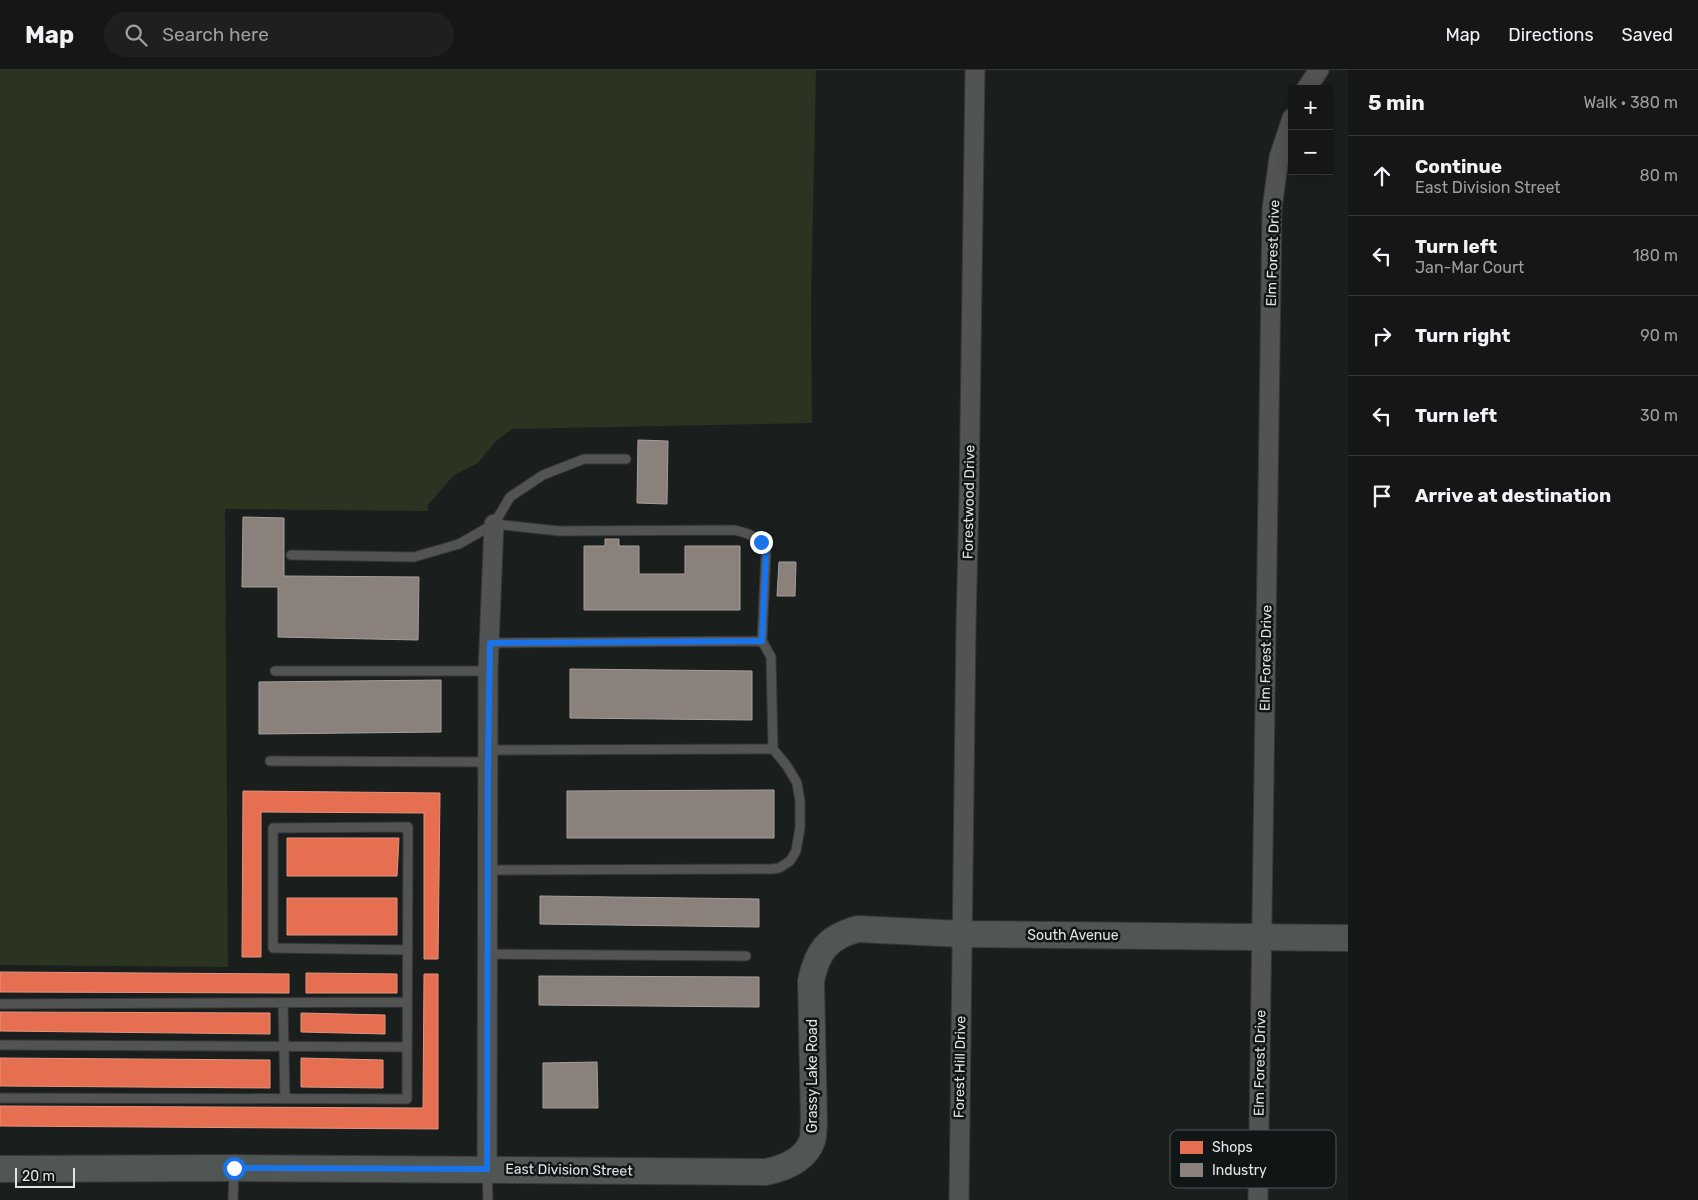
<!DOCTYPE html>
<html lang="en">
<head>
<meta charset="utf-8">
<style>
	body { margin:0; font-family:Rubik,sans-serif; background:#1d201f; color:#f1f3f6 }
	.controls { position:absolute; right:15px; top:15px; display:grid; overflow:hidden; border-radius:0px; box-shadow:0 2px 12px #0003 }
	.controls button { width:45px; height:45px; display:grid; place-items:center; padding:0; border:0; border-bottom:1px solid #333635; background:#141716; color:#f1f3f6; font:25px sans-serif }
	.scale { position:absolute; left:15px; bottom:12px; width:60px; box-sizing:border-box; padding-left:5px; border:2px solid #e1e6e5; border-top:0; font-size:14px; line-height:18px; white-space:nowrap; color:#e1e6e5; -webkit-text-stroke:4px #101616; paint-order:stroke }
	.stop { position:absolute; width:15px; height:15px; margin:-11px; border:4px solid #1a73e8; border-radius:50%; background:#fff }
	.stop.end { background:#1a73e8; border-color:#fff; box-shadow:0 1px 5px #0008 }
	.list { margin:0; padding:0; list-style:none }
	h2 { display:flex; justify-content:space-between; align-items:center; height:65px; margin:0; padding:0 20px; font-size:21px }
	h2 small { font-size:16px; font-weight:400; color:#9d9fa1 }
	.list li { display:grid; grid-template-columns:32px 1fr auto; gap:15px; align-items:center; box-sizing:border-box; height:80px; padding:0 20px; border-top:1px solid #333635 }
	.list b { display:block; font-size:19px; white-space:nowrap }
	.list p { margin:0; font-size:16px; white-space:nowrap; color:#9d9fa1 }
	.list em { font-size:16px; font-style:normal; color:#9d9fa1 }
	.icon { flex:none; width:28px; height:28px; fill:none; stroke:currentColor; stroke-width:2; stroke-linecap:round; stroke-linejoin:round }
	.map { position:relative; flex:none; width:1348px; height:1130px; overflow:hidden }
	header { display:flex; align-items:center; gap:30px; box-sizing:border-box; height:70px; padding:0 25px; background:#141716; border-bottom:1px solid #333635 }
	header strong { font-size:24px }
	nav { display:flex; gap:28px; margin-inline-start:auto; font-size:18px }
	.search { width:350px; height:45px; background:#1d201f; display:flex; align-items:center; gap:12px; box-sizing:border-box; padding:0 18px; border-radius:28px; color:#9d9fa1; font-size:19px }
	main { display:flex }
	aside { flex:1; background:#141716 }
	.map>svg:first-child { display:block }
</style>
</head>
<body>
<header>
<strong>Map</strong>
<div class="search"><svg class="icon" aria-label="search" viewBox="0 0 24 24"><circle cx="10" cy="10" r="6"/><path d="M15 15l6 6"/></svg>Search here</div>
<nav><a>Map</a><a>Directions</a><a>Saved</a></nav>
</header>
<main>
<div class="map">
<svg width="1348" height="1130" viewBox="0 0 1348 1130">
	<rect width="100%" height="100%" fill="#1a1f1e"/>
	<path fill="#2b3321" d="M 0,0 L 816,0 L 811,234 L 812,353 L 512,359 L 495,372 L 478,393 L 453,406 L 428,435 L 428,441 L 225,439 L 228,897 L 0,895 Z"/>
	<path fill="#e76f51" stroke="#e5937d" d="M 243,721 L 440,723 L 438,889 L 424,889 L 424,743 L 261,742 L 261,887 L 242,887 Z
		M 287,768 L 399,768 L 397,806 L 287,806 Z
		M 287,828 L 397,828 L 397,865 L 287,865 Z
		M 0,902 L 289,904 L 289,923 L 0,922 Z
		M 306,903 L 397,904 L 397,923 L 306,923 Z
		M 424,904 L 438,904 L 438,1059 L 0,1056 L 0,1036 L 423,1038 Z
		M 0,942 L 270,943 L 270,964 L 0,961 Z
		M 301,943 L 385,945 L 385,964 L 301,962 Z
		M 0,988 L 270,990 L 270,1018 L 0,1016 Z
		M 301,988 L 383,990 L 383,1018 L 301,1017 Z"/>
	<path fill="#8a817c" stroke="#a49f9c" d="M 638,370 L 668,371 L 667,434 L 637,433 Z
		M 243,447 L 284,448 L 284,506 L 419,507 L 418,570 L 278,567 L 278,517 L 242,517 Z
		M 605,469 L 619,469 L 619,476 L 639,476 L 639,504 L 685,504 L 685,476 L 740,476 L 740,540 L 584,540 L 584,476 L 605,476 Z
		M 779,492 L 796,492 L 795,526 L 777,526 Z
		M 570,599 L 752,601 L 752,650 L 570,648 Z
		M 441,610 L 441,662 L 259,664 L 259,612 Z
		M 774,720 L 774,768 L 567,768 L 567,721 Z
		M 540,826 L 759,829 L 759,857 L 540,854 Z
		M 539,906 L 759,907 L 759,937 L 539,935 Z
		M 597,992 L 598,1038 L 543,1038 L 543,993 Z"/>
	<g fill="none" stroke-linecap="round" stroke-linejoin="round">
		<defs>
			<path id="lane" d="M 494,454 L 559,461 L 734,460 C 751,464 758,466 766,482 L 762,571
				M 291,485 L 414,487 L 459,474 L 494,454 L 510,427 L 543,405 L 584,389 L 626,389
				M 275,601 L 488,601
				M 488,680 L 773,679
				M 270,691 L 488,692
				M 488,800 L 772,799 L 779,798 L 790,791 L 796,781 L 800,758 L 800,731 L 797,713 L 787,696 L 773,679 L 771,587 L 762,571 L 490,573
				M 488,884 L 746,886
				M 283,933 L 285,1029
				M 0,934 L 407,932
				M 0,975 L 407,977
				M 0,1028 L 407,1029 L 408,757 L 273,758 L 273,878 L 408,880
				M 487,1102 L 488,1130
				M 233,1130 L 234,1101"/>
			<path id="street" d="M 1306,19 L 1319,0
				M 487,1099 L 488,601 L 494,454
				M 959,1130 L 966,555 L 969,429 L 975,0
				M 1258,1130 L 1272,139 L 1279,87 L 1292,48"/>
			<path id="secondary" d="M 0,1099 L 234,1098 L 766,1102 C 785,1098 805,1090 812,1071 C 814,1066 813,1059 814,1054 L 811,911 C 817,882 827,867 858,859 L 962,864 L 1348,868"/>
		</defs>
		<use href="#lane" stroke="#353837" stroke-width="11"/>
		<use href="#street" stroke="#353837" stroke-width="21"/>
		<use href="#secondary" stroke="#353837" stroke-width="28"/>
		<use href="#lane" stroke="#525454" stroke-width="9"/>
		<use href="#street" stroke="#525454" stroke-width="19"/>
		<use href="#secondary" stroke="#505654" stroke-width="26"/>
	</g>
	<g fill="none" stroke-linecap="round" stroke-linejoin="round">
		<path stroke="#1a73e8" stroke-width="6" d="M 234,1098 L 487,1099 L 488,692 L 490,573 L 762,571 L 766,482 L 761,472"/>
	</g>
	<g text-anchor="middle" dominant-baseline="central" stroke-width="5" stroke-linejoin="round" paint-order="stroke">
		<g font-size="14" fill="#e1e6e5" stroke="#101616">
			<text transform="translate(1273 183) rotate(-88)">Elm Forest Drive</text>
			<text transform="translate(969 432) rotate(-89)">Forestwood Drive</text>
			<text transform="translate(1266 588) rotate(-89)">Elm Forest Drive</text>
			<text x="1073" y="865">South Avenue</text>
			<text transform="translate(1260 993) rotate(-89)">Elm Forest Drive</text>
			<text transform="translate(960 997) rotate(-89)">Forest Hill Drive</text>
			<text transform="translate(812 1006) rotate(-90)">Grassy Lake Road</text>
			<text transform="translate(569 1100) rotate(1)">East Division Street</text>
		</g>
	</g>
	<rect x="1170" y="1060" width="166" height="58" rx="8" fill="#101616" stroke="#4f5454" stroke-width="1"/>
	<rect x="1180" y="1071" width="23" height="13" fill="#e76f51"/>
	<rect x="1180" y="1093" width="23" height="14" fill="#8a817c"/>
	<g font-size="14" fill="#e1e6e5">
		<text x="1212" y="1082">Shops</text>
		<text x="1212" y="1105">Industry</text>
	</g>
</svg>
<div class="controls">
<button>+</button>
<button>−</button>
</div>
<div class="scale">20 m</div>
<div class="stop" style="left:234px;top:1098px"></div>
<div class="stop end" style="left:761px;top:472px"></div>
</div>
<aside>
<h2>5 min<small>Walk · 380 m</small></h2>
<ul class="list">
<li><svg class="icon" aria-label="ahead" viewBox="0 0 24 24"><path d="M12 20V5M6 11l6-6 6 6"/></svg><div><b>Continue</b><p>East Division Street</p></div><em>80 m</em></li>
<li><svg class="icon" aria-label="left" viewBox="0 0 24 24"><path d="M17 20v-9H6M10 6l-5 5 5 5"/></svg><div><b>Turn left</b><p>Jan-Mar Court</p></div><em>180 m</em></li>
<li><svg class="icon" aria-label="right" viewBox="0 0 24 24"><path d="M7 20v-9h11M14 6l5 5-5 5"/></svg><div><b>Turn right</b></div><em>90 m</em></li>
<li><svg class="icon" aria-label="left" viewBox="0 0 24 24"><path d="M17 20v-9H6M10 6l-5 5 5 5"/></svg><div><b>Turn left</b></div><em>30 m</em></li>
<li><svg class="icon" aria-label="arrive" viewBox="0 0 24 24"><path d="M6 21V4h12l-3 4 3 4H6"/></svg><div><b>Arrive at destination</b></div></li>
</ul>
</aside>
</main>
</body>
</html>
